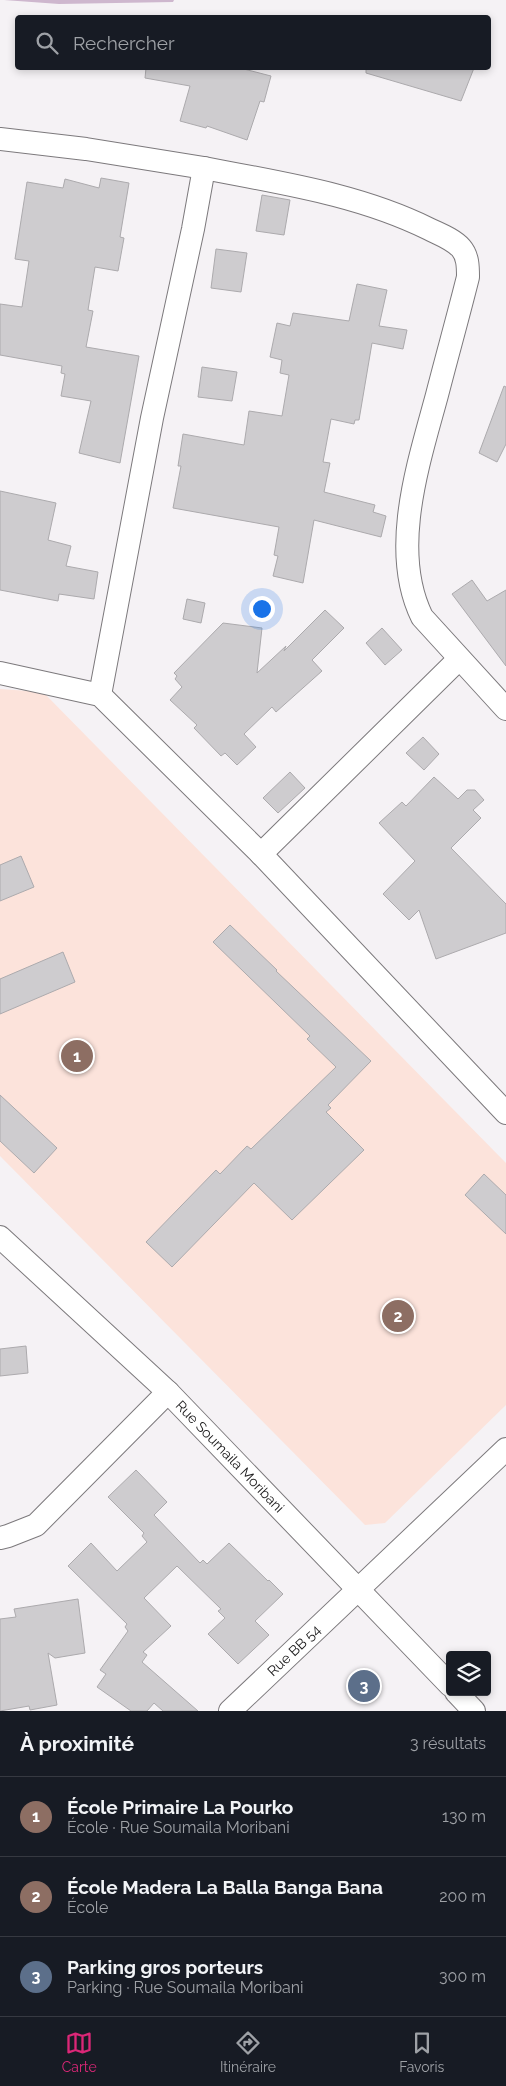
<!DOCTYPE html>
<html lang="fr">
<head>
<meta charset="utf-8">
<style>
	body { margin:0; font-family:Raleway,sans-serif; background:#242831; color:#f1f3f6 }
	.controls { position:absolute; right:15px; bottom:15px; display:grid; overflow:hidden; border-radius:5px; box-shadow:0 2px 8px #0003 }
	.controls button { width:45px; height:45px; display:grid; place-items:center; padding:0; border:0; border-bottom:1px solid #363941; background:#171b24; color:#f1f3f6; font:25px sans-serif }
	.you { position:absolute; left:261px; top:608px; width:18px; height:18px; margin:-12px; border:4px solid #fff; border-radius:50%; background:#1a73e8; box-shadow:0 0 0 8px #1a73e833 }
	.badge { display:grid; place-items:center; width:32px; height:32px; border-radius:50%; background:#db2777; color:#fff; font-size:16px; font-weight:700 }
	.pin { position:absolute; translate:-50% -50%; border:2px solid #fff; box-shadow:0 1px 5px #0006 }
	.list { margin:0; padding:0; list-style:none }
	h2 { display:flex; justify-content:space-between; align-items:center; height:65px; margin:0; padding:0 20px; font-size:21px }
	h2 small { font-size:16px; font-weight:400; color:#9ea1a6 }
	.list li { display:grid; grid-template-columns:32px 1fr auto; gap:15px; align-items:center; box-sizing:border-box; height:80px; padding:0 20px; border-top:1px solid #363941 }
	.list b { display:block; font-size:19px; white-space:nowrap }
	.list p { margin:0; font-size:16px; white-space:nowrap; color:#9ea1a6 }
	.list em { font-size:16px; font-style:normal; color:#9ea1a6 }
	.icon { flex:none; width:28px; height:28px; fill:none; stroke:currentColor; stroke-width:2; stroke-linecap:round; stroke-linejoin:round }
	.map { position:relative; flex:none; width:506px; height:1711px; overflow:hidden }
	.search { position:absolute; background:#171b24; box-shadow:0 2px 8px #0003; left:15px; right:15px; top:15px; height:55px; display:flex; align-items:center; gap:12px; box-sizing:border-box; padding:0 18px; border-radius:5px; color:#9ea1a6; font-size:19px }
	.sheet { height:305px; background:#171b24 }
	nav { display:flex; justify-content:space-around; align-items:center; box-sizing:border-box; height:70px; border-top:1px solid #363941; background:#171b24; font-size:14px; color:#9ea1a6 }
	nav a { display:grid; justify-items:center; gap:2px }
	nav .on { color:#db2777 }
	.map>svg:first-child { display:block }
</style>
</head>
<body>
<div class="map">
<svg width="506" height="1711" viewBox="0 0 506 1711">
	<rect width="100%" height="100%" fill="#f5f2f5"/>
	<path fill="#fce3db" d="M 0,689 L 43,692 L 506,1163 L 506,1405 L 385,1523 L 365,1525 L 0,1156 Z"/>
	<path fill="#ceb7ce" d="M 4,0 L 174,0 L 173,2 L 59,4 Z"/>
	<path fill="#cecccf" stroke="#acaaad" d="M 146,68 L 240,68 L 271,76 L 264,102 L 260,101 L 247,140 L 207,126 L 206,128 L 180,121 L 190,86 L 145,78 Z
		M 366,68 L 474,68 L 461,101 L 366,73 Z
		M 101,178 L 129,183 L 120,237 L 124,238 L 118,271 L 95,267 L 88,310 L 93,311 L 86,347 L 139,356 L 120,463 L 79,453 L 91,401 L 61,396 L 65,374 L 61,373 L 62,366 L 0,355 L 0,304 L 22,307 L 29,261 L 15,259 L 27,182 L 63,188 L 65,179 L 99,188 Z
		M 262,195 L 290,200 L 284,235 L 256,231 Z
		M 216,249 L 247,253 L 241,292 L 211,288 Z
		M 357,284 L 387,290 L 379,326 L 407,330 L 403,349 L 372,343 L 359,420 L 355,420 L 354,424 L 331,419 L 323,462 L 330,463 L 324,492 L 375,505 L 373,512 L 386,516 L 381,537 L 314,520 L 303,583 L 273,576 L 278,556 L 274,555 L 279,527 L 173,508 L 181,466 L 178,466 L 183,434 L 244,445 L 249,411 L 282,416 L 289,375 L 280,373 L 282,360 L 270,357 L 277,323 L 290,326 L 293,313 L 349,321 Z
		M 202,367 L 237,372 L 232,401 L 198,397 Z
		M 504,386 L 506,387 L 506,444 L 497,462 L 479,453 Z
		M 0,491 L 56,503 L 48,540 L 71,546 L 66,566 L 98,572 L 94,599 L 59,594 L 58,601 L 0,590 Z
		M 472,580 L 487,601 L 506,590 L 506,666 L 452,594 Z
		M 187,599 L 205,603 L 201,623 L 183,619 Z
		M 325,610 L 344,628 L 312,660 L 322,671 L 276,712 L 272,707 L 244,734 L 256,747 L 237,765 L 225,753 L 221,756 L 194,728 L 197,725 L 170,700 L 182,687 L 175,679 L 177,676 L 174,673 L 223,623 L 262,628 L 257,673 L 286,646 L 284,651 Z
		M 382,628 L 402,650 L 385,665 L 366,643 Z
		M 423,737 L 439,754 L 424,770 L 406,753 Z
		M 290,772 L 305,788 L 278,813 L 263,798 Z
		M 434,777 L 458,799 L 467,790 L 475,790 L 484,800 L 473,810 L 481,818 L 451,848 L 506,904 L 506,933 L 436,959 L 419,910 L 409,920 L 383,894 L 415,861 L 379,823 L 402,802 L 406,806 Z
		M 21,856 L 34,887 L 0,901 L 0,865 Z
		M 230,925 L 277,970 L 276,971 L 371,1061 L 328,1105 L 331,1108 L 326,1112 L 364,1150 L 292,1220 L 254,1183 L 172,1267 L 146,1242 L 216,1170 L 220,1174 L 247,1146 L 251,1149 L 336,1067 L 307,1039 L 310,1036 L 213,942 Z
		M 63,952 L 75,982 L 0,1014 L 0,979 Z
		M 0,1095 L 57,1148 L 34,1173 L 0,1141 Z
		M 484,1174 L 506,1195 L 506,1234 L 465,1195 Z
		M 26,1346 L 28,1373 L 0,1376 L 0,1349 Z
		M 136,1470 L 167,1502 L 154,1515 L 200,1563 L 203,1560 L 207,1564 L 229,1543 L 268,1581 L 269,1580 L 283,1594 L 255,1621 L 269,1635 L 238,1664 L 208,1634 L 225,1618 L 218,1611 L 221,1609 L 177,1566 L 144,1598 L 171,1626 L 143,1652 L 147,1655 L 142,1662 L 198,1711 L 163,1711 L 154,1703 L 147,1711 L 131,1711 L 97,1687 L 106,1674 L 100,1670 L 128,1631 L 125,1627 L 127,1624 L 68,1566 L 91,1543 L 117,1571 L 147,1542 L 142,1536 L 144,1533 L 108,1497 Z
		M 78,1599 L 85,1653 L 55,1658 L 48,1653 L 57,1705 L 30,1710 L 29,1706 L 0,1711 L 0,1619 L 16,1617 L 14,1609 Z"/>
	<g fill="none" stroke-linecap="round" stroke-linejoin="round">
		<defs>
			<g id="minor">
				<path d="M 0,139 L 86,149 L 204,168 L 193,229 L 152,418 L 100,695"/>
				<path d="M 204,168 C 280,183 358,194 429,229 C 439,234 453,239 461,248 C 468,256 468,267 468,277 C 458,317 447,356 437,395 C 419,462 389,550 422,617 L 506,709"/>
				<path d="M 0,673 L 100,695 L 261,854 L 506,1113"/>
				<path d="M 261,854 L 459,659"/>
				<path id="s1" d="M 0,1237 L 168,1392 L 450,1685"/>
				<path d="M 0,1538 L 8,1536 L 36,1525 L 168,1392"/>
				<path d="M 456,1692 L 474,1711"/>
				<path id="s2" d="M 230,1711 L 506,1449"/>
			</g>
		</defs>
		<use href="#minor" stroke="#7c797c" stroke-width="24"/>
		<use href="#minor" stroke="#fff" stroke-width="22"/>
	</g>
	<g text-anchor="middle" dominant-baseline="central" stroke-width="4.5" stroke-linejoin="round" paint-order="stroke">
		<g font-size="14" fill="#212021" stroke="#fff">
			<text stroke="none"><textPath href="#s1" startOffset="318">Rue Soumaila Moribani</textPath></text>
			<text stroke="none"><textPath href="#s2" startOffset="88">Rue BB 54</textPath></text>
		</g>
	</g>
</svg>
<div class="controls">
<button><svg class="icon" aria-label="layers" viewBox="0 0 24 24"><path d="M12 4l9 5-9 5-9-5zM3 14l9 5 9-5"/></svg></button>
</div>
<div class="you"></div>
<div class="pin badge" style="left:77px;top:1056px;background:#8d6e63">1</div>
<div class="pin badge" style="left:398px;top:1316px;background:#8d6e63">2</div>
<div class="pin badge" style="left:364px;top:1686px;background:#5c6f8a">3</div>
<div class="search"><svg class="icon" aria-label="search" viewBox="0 0 24 24"><circle cx="10" cy="10" r="6"/><path d="M15 15l6 6"/></svg>Rechercher</div>
</div>
<section class="sheet">
<h2>À proximité<small>3 résultats</small></h2>
<ul class="list">
<li><span class="badge" style="background:#8d6e63">1</span><div><b>École Primaire La Pourko</b><p>École · Rue Soumaila Moribani</p></div><em>130 m</em></li>
<li><span class="badge" style="background:#8d6e63">2</span><div><b>École Madera La Balla Banga Bana</b><p>École</p></div><em>200 m</em></li>
<li><span class="badge" style="background:#5c6f8a">3</span><div><b>Parking gros porteurs</b><p>Parking · Rue Soumaila Moribani</p></div><em>300 m</em></li>
</ul>
</section>
<nav>
<a class="on"><svg class="icon" aria-label="map" viewBox="0 0 24 24"><path d="M3 6l6-2 6 2 6-2v14l-6 2-6-2-6 2zM9 4v14M15 6v14"/></svg>Carte</a>
<a><svg class="icon" aria-label="directions" viewBox="0 0 24 24"><path d="M12 3l9 9-9 9-9-9zM9 14v-3h6M13 9l2 2-2 2"/></svg>Itinéraire</a>
<a><svg class="icon" aria-label="saved" viewBox="0 0 24 24"><path d="M7 4h10v16l-5-4-5 4z"/></svg>Favoris</a>
</nav>
</body>
</html>
